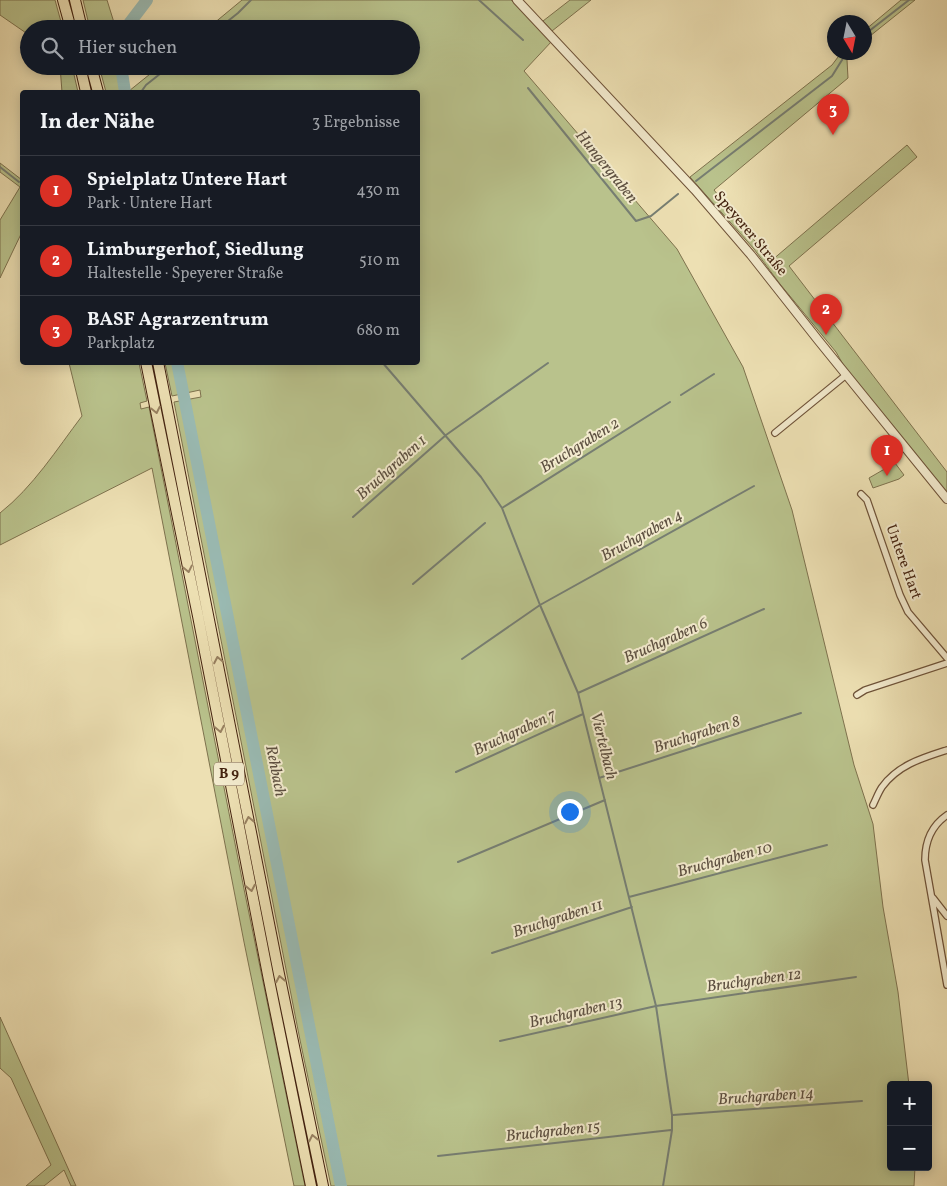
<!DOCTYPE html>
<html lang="de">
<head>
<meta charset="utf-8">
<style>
	body { margin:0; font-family:Vollkorn,serif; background:#20242c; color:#f1f3f6 }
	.controls { position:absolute; right:15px; bottom:15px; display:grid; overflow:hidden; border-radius:5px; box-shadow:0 2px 12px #0003 }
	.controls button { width:45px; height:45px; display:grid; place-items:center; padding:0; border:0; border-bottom:1px solid #363941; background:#171b24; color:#f1f3f6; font:25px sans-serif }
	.compass { position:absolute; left:827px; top:15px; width:45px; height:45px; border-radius:50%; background:#171b24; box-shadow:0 2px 12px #0003; rotate:170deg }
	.you { position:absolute; left:569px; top:811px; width:18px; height:18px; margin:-12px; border:4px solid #fff; border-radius:50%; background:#1a73e8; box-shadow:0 0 0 8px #1a73e833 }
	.badge { display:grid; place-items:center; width:32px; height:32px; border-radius:50%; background:#d93025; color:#fff; font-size:16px; font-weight:700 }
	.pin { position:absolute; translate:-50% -41px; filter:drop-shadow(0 1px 2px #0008) }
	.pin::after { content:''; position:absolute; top:26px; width:18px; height:15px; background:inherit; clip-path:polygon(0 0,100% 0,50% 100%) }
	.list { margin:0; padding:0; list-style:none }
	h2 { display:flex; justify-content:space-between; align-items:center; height:65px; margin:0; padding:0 20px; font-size:21px }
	h2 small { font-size:16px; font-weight:400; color:#9ea1a6 }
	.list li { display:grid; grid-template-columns:32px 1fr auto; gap:15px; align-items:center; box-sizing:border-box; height:70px; padding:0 20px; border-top:1px solid #363941 }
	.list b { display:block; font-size:19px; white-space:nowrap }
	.list p { margin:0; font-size:16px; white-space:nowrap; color:#9ea1a6 }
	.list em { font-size:16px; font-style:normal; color:#9ea1a6 }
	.icon { flex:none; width:28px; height:28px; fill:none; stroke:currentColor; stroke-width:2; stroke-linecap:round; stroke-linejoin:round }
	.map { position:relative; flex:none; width:947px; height:1186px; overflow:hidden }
	.search { position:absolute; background:#171b24; box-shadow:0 2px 12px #0003; left:20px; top:20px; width:400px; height:55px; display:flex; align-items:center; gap:12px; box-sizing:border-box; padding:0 18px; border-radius:28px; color:#9ea1a6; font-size:19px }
	.panel { position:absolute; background:#171b24; box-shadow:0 2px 12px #0003; left:20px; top:90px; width:400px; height:275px; border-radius:5px }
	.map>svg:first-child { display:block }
</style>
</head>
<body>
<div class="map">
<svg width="947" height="1186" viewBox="0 0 947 1186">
	<rect width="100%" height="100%" fill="#ede0b3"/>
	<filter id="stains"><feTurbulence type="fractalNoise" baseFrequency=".004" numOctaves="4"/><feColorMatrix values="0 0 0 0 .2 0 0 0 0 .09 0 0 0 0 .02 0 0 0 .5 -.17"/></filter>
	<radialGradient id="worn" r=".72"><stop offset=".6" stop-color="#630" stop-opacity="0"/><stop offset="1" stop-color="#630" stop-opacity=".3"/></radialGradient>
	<path fill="#b9c28c" stroke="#7e724e" d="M 0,0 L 55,0 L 63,29 L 29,29 L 29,35 L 0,15 Z
		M 83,0 L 107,0 L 116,29 L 90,29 Z
		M 242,0 L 511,0 L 552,41 L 524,71 L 677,249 L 743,367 L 792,510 L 854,765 L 873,824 L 883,907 L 898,992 L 909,1085 L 891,1085 L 891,1167 L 915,1167 L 914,1186 L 331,1186 L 300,1040 L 174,402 L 201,397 L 200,390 L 172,396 L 165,363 L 418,362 L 418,92 L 106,92 L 99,66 L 124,66 L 129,91 L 160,66 L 411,66 L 411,29 L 207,29 Z
		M 570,0 L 591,0 L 552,31 L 543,21 Z
		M 901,0 L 915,0 L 865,40 L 865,30 Z
		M 841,53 L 852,53 L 847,60 L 848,78 L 714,190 L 771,261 L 907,145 L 917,157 L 789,266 L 947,472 L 947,494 L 844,366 L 836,352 L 780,284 L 754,249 L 690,177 L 832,65 Z
		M 60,66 L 72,66 L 78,92 L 62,92 Z
		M 0,163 L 22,180 L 22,232 L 0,278 L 0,220 L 20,187 L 0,172 Z
		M 69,363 L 139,363 L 147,401 L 140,403 L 141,409 L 149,407 L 244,889 L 305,1186 L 294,1186 L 244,942 L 152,468 L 0,545 L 0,513 C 33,487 57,449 82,416 Z
		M 895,463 L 904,475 L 899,479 L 873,488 L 869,478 Z
		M 0,1017 L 76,1186 L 71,1186 L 64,1170 L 44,1186 L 26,1186 L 51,1165 L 11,1078 L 0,1068 Z"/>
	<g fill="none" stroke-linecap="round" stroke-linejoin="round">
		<path stroke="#777e72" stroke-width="2" d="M 479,0 L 523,40
			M 218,29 L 238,13 L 251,0
			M 864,35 L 909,0
			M 528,88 L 636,221 L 651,216 L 678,194
			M 141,92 L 146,85 L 170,66
			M 0,167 L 19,182
			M 696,181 L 832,76 L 847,52
			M 382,362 L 481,477 L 502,508 L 540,605 L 578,693 L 656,1006 L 672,1115 L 672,1130 L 663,1186
			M 681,395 L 714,374
			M 502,508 L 670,402
			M 353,517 L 446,435 L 548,363
			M 413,584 L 485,523
			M 462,659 L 540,605 L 754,486
			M 578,693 L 764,609
			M 456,772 L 583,714
			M 599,778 L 801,713
			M 458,862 L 605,800
			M 629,897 L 827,845
			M 492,953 L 632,907
			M 500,1041 L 656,1006 L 856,977
			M 673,1115 L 862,1101
			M 438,1156 L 671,1130"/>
		<path stroke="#9abbb4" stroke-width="12" d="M 125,29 L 147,0
			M 121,66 L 125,92
			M 177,362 L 341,1186"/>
		<defs>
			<path id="minor" d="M 775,433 L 846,375
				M 861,494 L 867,500 L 900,595 L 908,612 L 947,658
				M 857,695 L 865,690 L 947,663
				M 873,805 C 876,799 878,793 882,787 C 898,765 922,758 947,750
				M 947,815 C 931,826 925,841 925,860 L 947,985
				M 933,898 L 947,916"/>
			<path id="tertiary" d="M 517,0 L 695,190 L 751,255 L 818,340 L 947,499"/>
			<path id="trunk" d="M 63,0 L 71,29
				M 75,0 L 82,29
				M 80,66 L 86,92
				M 91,66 L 98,92
				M 146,362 L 198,616 L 269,980 L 311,1186
				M 158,362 L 279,974 L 323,1186"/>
		</defs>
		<use href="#minor" stroke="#6e5238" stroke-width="8"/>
		<use href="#tertiary" stroke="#6e5238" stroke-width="10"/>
		<use href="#trunk" stroke="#43220f" stroke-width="12"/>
		<use href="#minor" stroke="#f3ebce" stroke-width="5.5"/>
		<use href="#tertiary" stroke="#f3ebce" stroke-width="8"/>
		<use href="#trunk" stroke="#ede0b3" stroke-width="10"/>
	</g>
	<defs><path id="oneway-chevron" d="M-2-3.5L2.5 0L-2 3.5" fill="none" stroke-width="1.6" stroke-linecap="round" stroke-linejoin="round" transform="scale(1.25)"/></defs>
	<g stroke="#988161">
		<use href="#oneway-chevron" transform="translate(156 410) rotate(78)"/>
		<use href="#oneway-chevron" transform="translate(188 569) rotate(78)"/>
		<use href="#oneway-chevron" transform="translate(218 660) rotate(-101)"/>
		<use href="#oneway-chevron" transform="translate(220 729) rotate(79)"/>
		<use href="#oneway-chevron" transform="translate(249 820) rotate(-101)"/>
		<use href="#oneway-chevron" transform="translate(251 888) rotate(79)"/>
		<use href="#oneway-chevron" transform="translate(280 979) rotate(-101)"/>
		<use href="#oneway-chevron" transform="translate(313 1138) rotate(-102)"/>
	</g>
	<g text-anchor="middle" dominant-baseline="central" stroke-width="4" stroke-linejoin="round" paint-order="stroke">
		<rect fill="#f3ebce" stroke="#785e48" stroke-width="1" x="214" y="762.5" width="30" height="23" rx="4"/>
		<g font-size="14" font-weight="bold" fill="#43220f">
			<text x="229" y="774">B 9</text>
		</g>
		<g font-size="15" fill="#43220f" stroke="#f3ebce">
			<text transform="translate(750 234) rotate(50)">Speyerer Straße</text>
			<text transform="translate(903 562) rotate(70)">Untere Hart</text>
		</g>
		<g font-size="16" font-style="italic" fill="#5d5041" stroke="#f3ebce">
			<text transform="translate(606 167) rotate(51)">Hungergraben</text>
			<text transform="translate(580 446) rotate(-32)">Bruchgraben 2</text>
			<text transform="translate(392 468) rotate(-42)">Bruchgraben 1</text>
			<text transform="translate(642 536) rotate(-29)">Bruchgraben 4</text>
			<text transform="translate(666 641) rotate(-24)">Bruchgraben 6</text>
			<text transform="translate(515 733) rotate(-25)">Bruchgraben 7</text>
			<text transform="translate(697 735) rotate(-18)">Bruchgraben 8</text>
			<text transform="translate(603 746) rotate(76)">Viertelbach</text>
			<text transform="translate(275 771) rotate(79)">Rehbach</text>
			<text transform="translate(725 860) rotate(-15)">Bruchgraben 10</text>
			<text transform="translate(558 919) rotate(-18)">Bruchgraben 11</text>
			<text transform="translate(754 981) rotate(-8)">Bruchgraben 12</text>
			<text transform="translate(576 1013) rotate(-13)">Bruchgraben 13</text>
			<text transform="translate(766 1097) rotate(-4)">Bruchgraben 14</text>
			<text transform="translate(553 1132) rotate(-6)">Bruchgraben 15</text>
		</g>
	</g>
	<rect width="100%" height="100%" filter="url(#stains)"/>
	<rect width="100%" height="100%" fill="url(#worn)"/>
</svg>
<div class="controls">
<button>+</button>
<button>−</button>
</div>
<svg class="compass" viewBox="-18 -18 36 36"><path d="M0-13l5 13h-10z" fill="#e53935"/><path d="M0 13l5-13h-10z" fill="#9ea1a6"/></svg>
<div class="you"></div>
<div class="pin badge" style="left:887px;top:476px">1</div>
<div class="pin badge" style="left:826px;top:335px">2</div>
<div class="pin badge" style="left:833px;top:135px">3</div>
<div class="search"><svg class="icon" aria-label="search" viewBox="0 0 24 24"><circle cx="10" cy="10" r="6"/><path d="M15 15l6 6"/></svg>Hier suchen</div>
<section class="panel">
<h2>In der Nähe<small>3 Ergebnisse</small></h2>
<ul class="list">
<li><span class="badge">1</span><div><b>Spielplatz Untere Hart</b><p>Park · Untere Hart</p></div><em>430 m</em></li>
<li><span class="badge">2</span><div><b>Limburgerhof, Siedlung</b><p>Haltestelle · Speyerer Straße</p></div><em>510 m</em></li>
<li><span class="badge">3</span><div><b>BASF Agrarzentrum</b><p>Parkplatz</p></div><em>680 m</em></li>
</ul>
</section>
</div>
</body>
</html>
